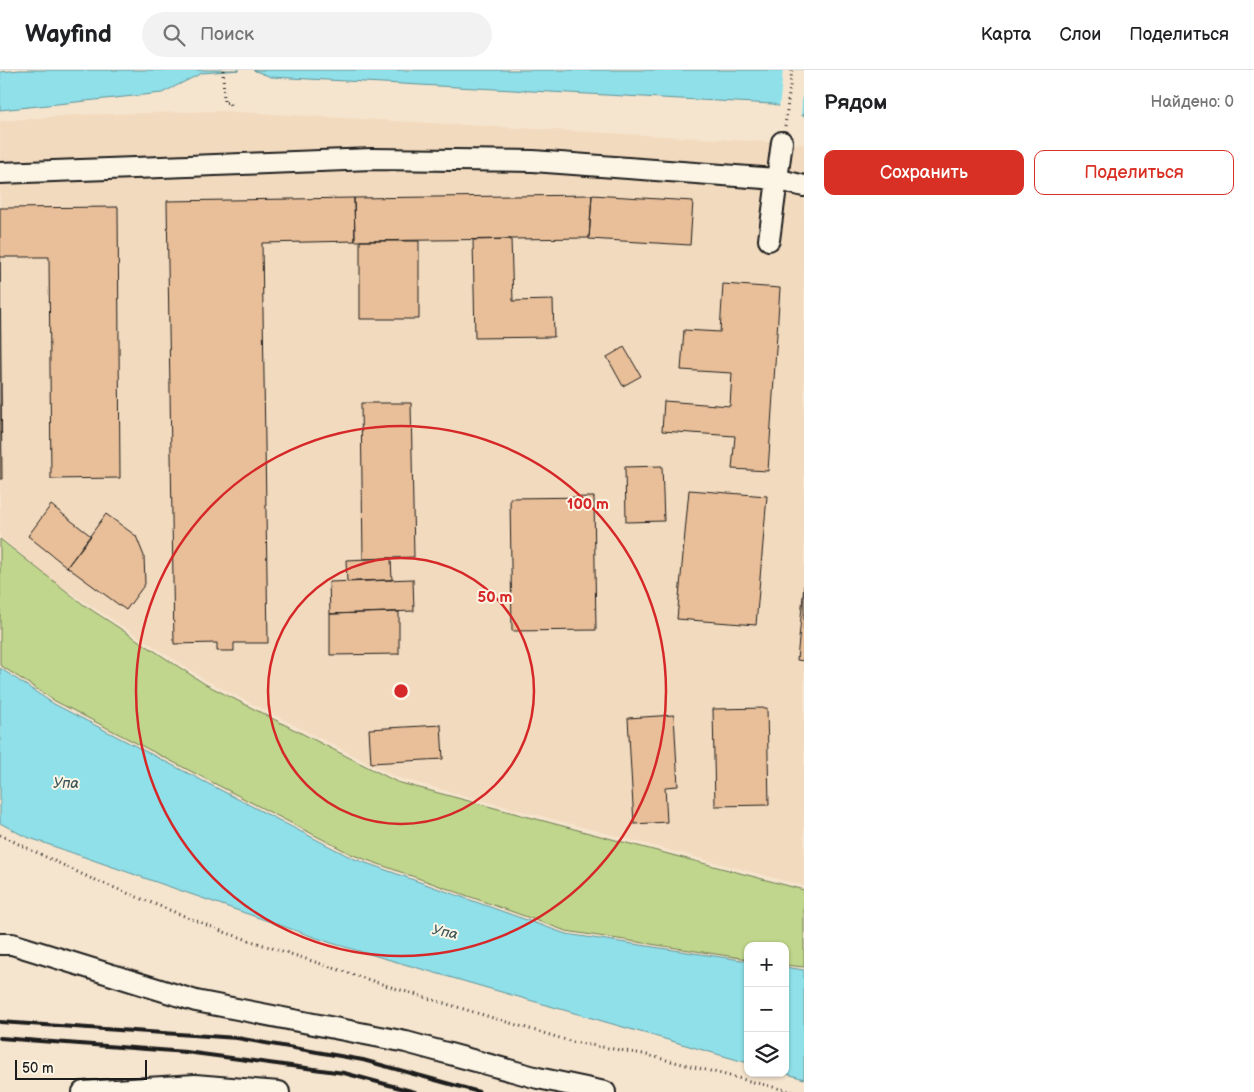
<!DOCTYPE html>
<html lang="ru">
<head>
<meta charset="utf-8">
<style>
	body { margin:0; font-family:"Balsamiq Sans",sans-serif; background:#f2f2f2; color:#202124 }
	.controls { position:absolute; right:15px; bottom:15px; display:grid; overflow:hidden; border-radius:10px; box-shadow:0 1px 4px #0004 }
	.controls button { width:45px; height:45px; display:grid; place-items:center; padding:0; border:0; border-bottom:1px solid #e0e0e0; background:#fff; color:#202124; font:25px sans-serif }
	.scale { position:absolute; left:15px; bottom:12px; width:132px; box-sizing:border-box; padding-left:5px; border:2px solid #1c1c1c; border-top:0; font-size:14px; line-height:18px; white-space:nowrap; color:#1c1c1c; -webkit-text-stroke:4px #fcf5e5; paint-order:stroke }
	.list { margin:0; padding:0; list-style:none }
	h2 { display:flex; justify-content:space-between; align-items:center; height:65px; margin:0; padding:0 20px; font-size:21px }
	h2 small { font-size:16px; font-weight:400; color:#757577 }
	.actions { display:flex; gap:10px; padding:15px 20px }
	.actions a { flex:1; padding:11px 0; border:1px solid #d93025; border-radius:10px; text-align:center; font-size:18px; color:#d93025 }
	.actions .main { background:#d93025; color:#fff }
	.icon { flex:none; width:28px; height:28px; fill:none; stroke:currentColor; stroke-width:2; stroke-linecap:round; stroke-linejoin:round }
	.map { position:relative; flex:none; width:804px; height:1022px; overflow:hidden }
	header { display:flex; align-items:center; gap:30px; box-sizing:border-box; height:70px; padding:0 25px; background:#fff; border-bottom:1px solid #e0e0e0 }
	header strong { font-size:24px }
	nav { display:flex; gap:28px; margin-inline-start:auto; font-size:18px }
	.search { width:350px; height:45px; background:#f2f2f2; display:flex; align-items:center; gap:12px; box-sizing:border-box; padding:0 18px; border-radius:28px; color:#757577; font-size:19px }
	main { display:flex }
	aside { flex:1; background:#fff }
	.map>svg:first-child { display:block }
</style>
</head>
<body>
<header>
<strong>Wayfind</strong>
<div class="search"><svg class="icon" aria-label="search" viewBox="0 0 24 24"><circle cx="10" cy="10" r="6"/><path d="M15 15l6 6"/></svg>Поиск</div>
<nav><a>Карта</a><a>Слои</a><a>Поделиться</a></nav>
</header>
<main>
<div class="map">
<svg width="804" height="1022" viewBox="0 0 804 1022">
	<rect width="100%" height="100%" fill="#f6e5ce"/>
	<filter id="ink" filterUnits="userSpaceOnUse"><feTurbulence type="fractalNoise" baseFrequency=".02" numOctaves="2"/><feDisplacementMap in="SourceGraphic" scale="10" xChannelSelector="R" yChannelSelector="G"/><feConvolveMatrix kernelMatrix="1 2 1 2 8 2 1 2 1" color-interpolation-filters="sRGB"/></filter>
	<g filter="url(#ink)">
		<path fill="#f2dabe" d="M 222,41 L 804,74 L 804,816 L 398,708 L 205,610 L 59,515 L 0,467 L 0,51 L 74,45 Z"/>
		<path fill="#bfd68c" stroke="#6e7954" d="M 0,469 L 84,535 L 205,614 L 397,712 L 804,820 L 804,897 L 785,895 L 785,876 L 748,876 L 748,889 L 566,861 L 541,852 L 353,785 L 55,631 L 0,595 Z"/>
		<path fill="#8fe0e9" stroke="#619297" d="M 20,0 L 240,0 L 202,3 L 162,23 L 0,40 L 0,2 Z
			M 253,0 L 804,0 L 804,46 L 773,34 L 271,7 Z
			M 0,598 L 54,634 L 352,788 L 566,864 L 748,891 L 748,993 L 331,873 L 24,766 L 0,753 Z
			M 785,897 L 804,900 L 804,1009 L 784,1003 Z"/>
		<path fill="#f6e5ce" d="M 783,0 L 804,0 L 801,47 L 779,39 Z"/>
		<path fill="#e9bf99" stroke="#1c1c1c" d="M 592,125 L 589,168 L 355,171 L 354,128 Z
			M 592,125 L 693,131 L 690,175 L 589,169 Z
			M 354,128 L 355,171 L 262,173 L 268,573 L 234,573 L 234,581 L 217,581 L 217,573 L 174,574 L 167,131 Z
			M 118,137 L 120,408 L 51,409 L 49,187 L 0,187 L 2,409 L 0,409 L 0,138 Z
			M 511,169 L 513,231 L 553,230 L 554,267 L 475,268 L 473,170 Z
			M 360,171 L 419,171 L 419,249 L 360,249 Z
			M 723,214 L 780,218 L 768,401 L 732,399 L 735,366 L 662,361 L 664,331 L 730,336 L 732,303 L 681,300 L 684,260 L 720,262 Z
			M 624,277 L 641,306 L 623,316 L 607,287 Z
			M 361,333 L 411,333 L 414,487 L 363,489 Z
			M 662,396 L 664,451 L 626,452 L 625,397 Z
			M 689,420 L 767,426 L 756,555 L 677,549 Z
			M 594,427 L 596,560 L 512,561 L 510,428 Z
			M 51,435 L 91,466 L 67,497 L 28,466 Z
			M 106,444 L 136,466 L 144,486 L 145,514 L 126,540 L 67,497 Z
			M 391,488 L 392,510 L 347,512 L 346,490 Z
			M 413,509 L 414,541 L 330,544 L 329,512 Z
			M 804,515 L 804,591 L 797,590 Z
			M 399,542 L 399,584 L 330,585 L 330,544 Z
			M 767,638 L 769,735 L 715,736 L 713,639 Z
			M 674,645 L 678,716 L 665,717 L 667,752 L 634,754 L 628,648 Z
			M 441,655 L 443,689 L 371,693 L 369,659 Z"/>
		<g fill="none" stroke-linecap="round" stroke-linejoin="round">
			<defs>
				<path id="minor" d="M 0,103 L 372,89 L 533,91 L 776,109 L 804,116
					M 769,170 L 782,72
					M 0,874 L 12,874 L 196,931 L 406,972 L 538,1008 L 605,1022
					M 83,1022 L 195,1015 L 279,1022"/>
			</defs>
			<use href="#minor" stroke="#1c1c1c" stroke-width="24"/>
			<path stroke="#1c1c1c" stroke-width="3" stroke-dasharray="1 4" stroke-linecap="butt" d="M 223,0 L 224,33 L 229,32 L 230,35
				M 785,56 L 792,0
				M 0,765 L 90,808 L 224,862 L 394,918 L 573,972 L 643,984 L 793,1022"/>
			<use href="#minor" stroke="#fcf5e5" stroke-width="20"/>
			<path stroke="#1c1c1c" stroke-width="4" d="M 0,952 L 237,968 L 363,990 L 479,1022
				M 0,968 L 186,982 L 344,1003 L 415,1022"/>
		</g>
	</g>
	<g fill="none" stroke="#d62828" stroke-width="2.5">
		<circle cx="401" cy="621" r="133"/>
		<circle cx="401" cy="621" r="265"/>
	</g>
	<g text-anchor="middle" dominant-baseline="central" stroke-width="4" stroke-linejoin="round" paint-order="stroke">
		<g font-size="14" font-style="italic" fill="#3e575a" stroke="#fcf5e5">
			<text x="66" y="713">Упа</text>
			<text transform="translate(445 862) rotate(12)">Упа</text>
		</g>
	</g>
	<circle cx="401" cy="621" r="8" fill="#d62828" stroke="#fcf5e5" stroke-width="2.5"/>
	<g font-size="15" text-anchor="middle" font-weight="bold" fill="#d62828" stroke="#fcf5e5" stroke-width="4" stroke-linejoin="round" paint-order="stroke">
		<text x="588" y="439">100 m</text>
		<text x="495" y="532">50 m</text>
	</g>
</svg>
<div class="controls">
<button>+</button>
<button>−</button>
<button><svg class="icon" aria-label="layers" viewBox="0 0 24 24"><path d="M12 4l9 5-9 5-9-5zM3 14l9 5 9-5"/></svg></button>
</div>
<div class="scale">50 m</div>
</div>
<aside>
<h2>Рядом<small>Найдено: 0</small></h2>
<ul class="list">
</ul>
<div class="actions"><a class="main">Сохранить</a><a>Поделиться</a></div>
</aside>
</main>
</body>
</html>
